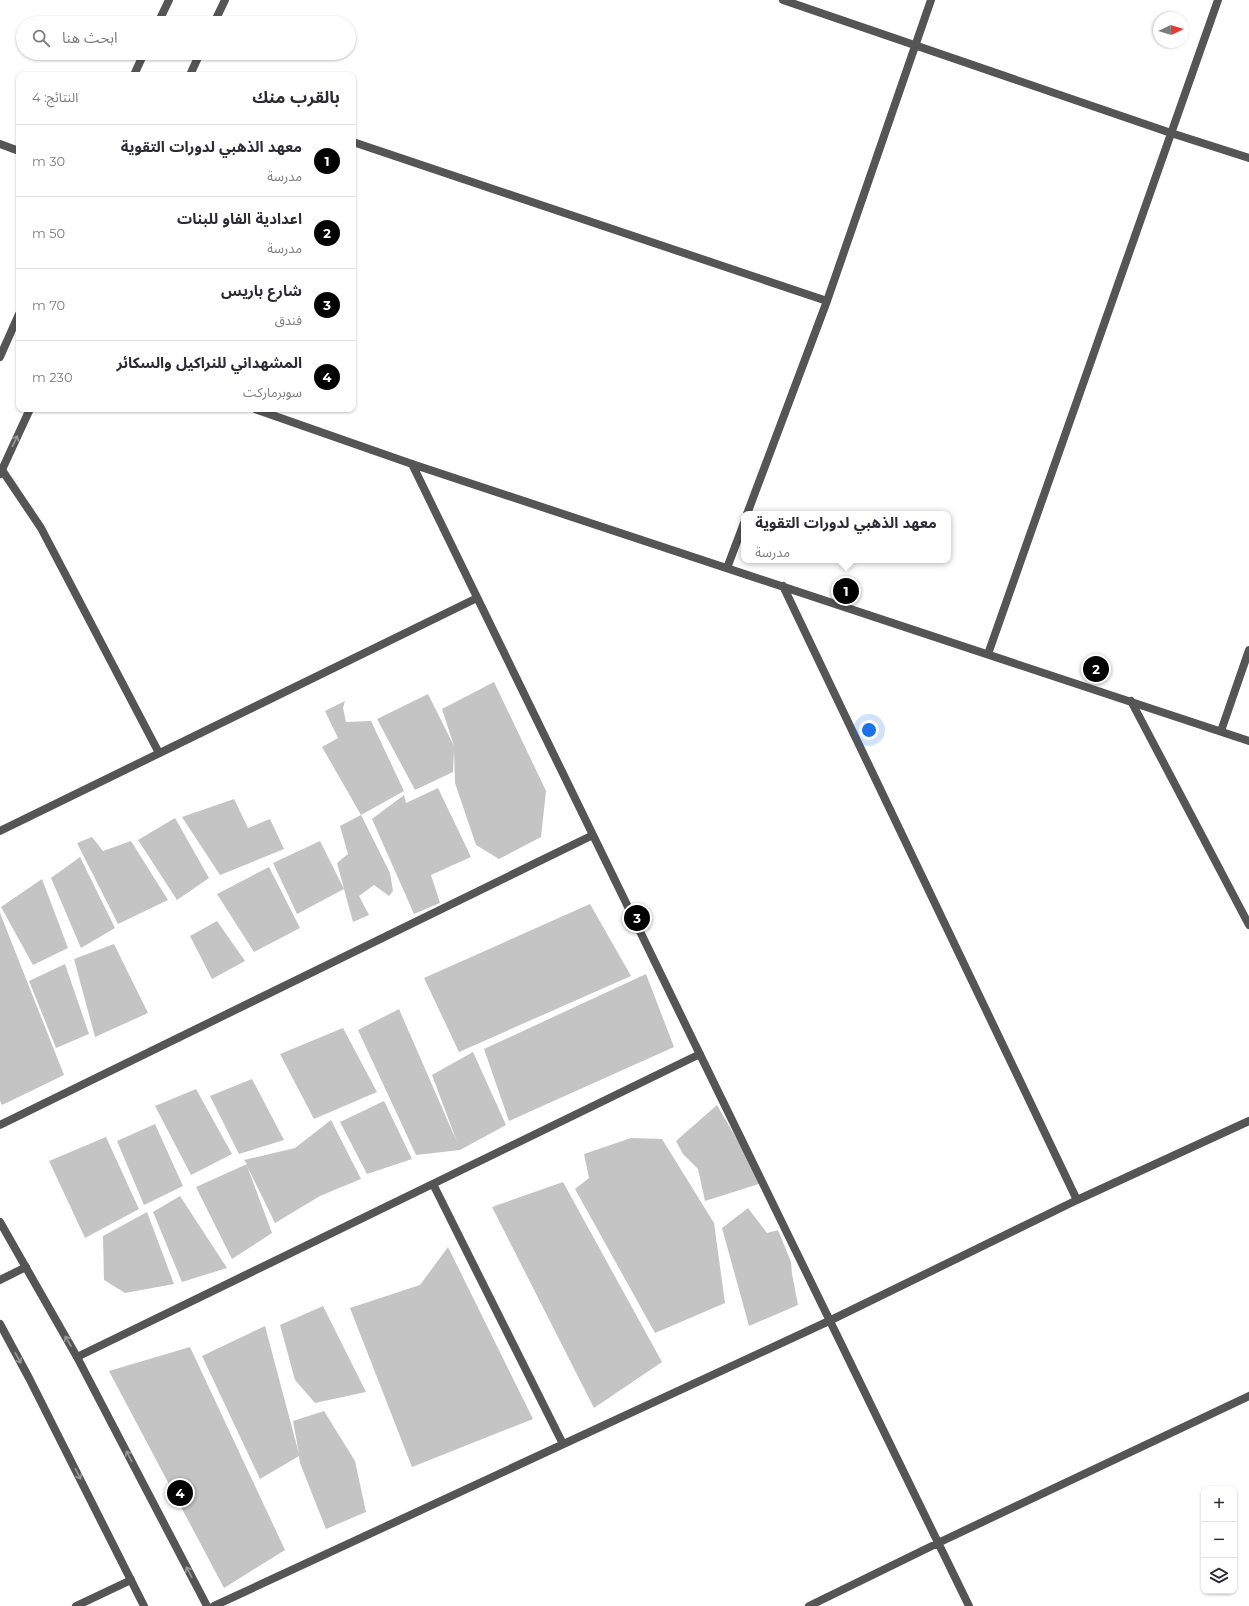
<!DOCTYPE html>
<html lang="ar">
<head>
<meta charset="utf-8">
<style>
	body { margin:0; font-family:Montserrat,"Noto Sans Arabic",sans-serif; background:#f7f7f7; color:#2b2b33; direction:rtl }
	.controls { position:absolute; right:12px; bottom:12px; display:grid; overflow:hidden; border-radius:8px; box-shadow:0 1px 3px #0004 }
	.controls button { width:36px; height:36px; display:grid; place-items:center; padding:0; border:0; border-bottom:1px solid #e1e1e2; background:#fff; color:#2b2b33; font:20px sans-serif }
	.compass { position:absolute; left:1153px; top:12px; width:36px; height:36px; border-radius:50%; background:#fff; box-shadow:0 1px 3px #0004; rotate:86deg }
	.you { position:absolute; left:869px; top:730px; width:14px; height:14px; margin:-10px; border:3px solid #fff; border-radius:50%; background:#1a73e8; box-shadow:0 0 0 6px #1a73e833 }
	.badge { display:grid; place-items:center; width:26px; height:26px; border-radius:50%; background:#000; color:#fff; font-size:13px; font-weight:700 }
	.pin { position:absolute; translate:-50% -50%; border:2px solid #fff; box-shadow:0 1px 4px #0006 }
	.popup { position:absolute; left:741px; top:511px; width:210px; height:52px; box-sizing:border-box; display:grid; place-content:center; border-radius:8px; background:#fff; filter:drop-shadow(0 1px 3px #0005); font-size:13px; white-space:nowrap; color:#7c7c81 }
	.popup b { font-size:15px; color:#2b2b33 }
	.popup::after { content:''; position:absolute; left:50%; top:100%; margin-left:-8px; border:8px solid transparent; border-top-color:#fff }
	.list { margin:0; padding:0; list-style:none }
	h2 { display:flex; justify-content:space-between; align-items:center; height:52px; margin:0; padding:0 16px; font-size:17px }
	h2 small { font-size:13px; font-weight:400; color:#7c7c81 }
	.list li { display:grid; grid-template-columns:26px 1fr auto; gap:12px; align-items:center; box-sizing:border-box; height:72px; padding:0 16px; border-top:1px solid #e1e1e2 }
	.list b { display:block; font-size:15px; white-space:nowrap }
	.list p { margin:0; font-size:13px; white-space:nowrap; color:#7c7c81 }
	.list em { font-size:13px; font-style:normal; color:#7c7c81 }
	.icon { flex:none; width:22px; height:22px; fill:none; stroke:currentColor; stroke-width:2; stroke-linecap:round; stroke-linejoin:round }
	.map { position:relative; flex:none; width:1249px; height:1606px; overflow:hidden; direction:ltr }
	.search { position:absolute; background:#fff; box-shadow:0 1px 3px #0004; left:16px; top:16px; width:340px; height:44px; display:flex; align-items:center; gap:10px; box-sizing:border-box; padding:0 14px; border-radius:22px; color:#7c7c81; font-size:15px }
	.panel { position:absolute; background:#fff; box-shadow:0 1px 3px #0004; left:16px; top:72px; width:340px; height:340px; border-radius:8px; direction:rtl }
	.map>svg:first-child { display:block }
</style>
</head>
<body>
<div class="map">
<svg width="1249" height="1606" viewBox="0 0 1249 1606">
	<rect width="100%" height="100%" fill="#fff"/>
	<path fill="#c4c4c4" d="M 494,682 L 546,791 L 541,837 L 499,859 L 476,845 L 455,783 L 454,750 L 453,772 L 415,790 L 377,719 L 428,694 L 454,746 L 442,709 Z
		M 345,701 L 343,708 L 346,722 L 371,721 L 404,791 L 361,815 L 390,873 L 393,891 L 389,896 L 374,885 L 359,896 L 369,915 L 353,922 L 337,863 L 348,854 L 340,826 L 361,815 L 322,747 L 338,738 L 325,711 Z
		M 438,788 L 471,857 L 431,875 L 440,903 L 414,914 L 372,819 L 404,795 L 406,803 Z
		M 234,799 L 248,828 L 270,819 L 284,849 L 220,875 L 182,817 Z
		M 175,818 L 209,878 L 177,900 L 138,840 Z
		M 92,837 L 103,851 L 131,841 L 168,900 L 118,924 L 77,843 Z
		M 320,841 L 344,889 L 297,914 L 273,863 Z
		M 80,857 L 115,928 L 81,948 L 51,878 Z
		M 269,867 L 300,928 L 254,952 L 217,894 Z
		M 42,879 L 68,948 L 33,965 L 1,907 Z
		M 590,904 L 631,976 L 459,1052 L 424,978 Z
		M 0,913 L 64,1075 L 2,1105 L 0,1101 Z
		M 217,921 L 245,961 L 212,979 L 190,936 Z
		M 114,944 L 148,1013 L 95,1037 L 74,959 Z
		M 65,964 L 89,1034 L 56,1048 L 29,981 Z
		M 646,974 L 674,1047 L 509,1121 L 484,1049 Z
		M 399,1009 L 457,1142 L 432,1075 L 473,1052 L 506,1125 L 460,1150 L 416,1155 L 358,1030 Z
		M 343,1028 L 377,1092 L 314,1119 L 280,1054 Z
		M 252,1079 L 284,1140 L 239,1154 L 210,1096 Z
		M 196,1089 L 232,1154 L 191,1175 L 155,1106 Z
		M 384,1101 L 412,1159 L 367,1174 L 340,1122 Z
		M 717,1105 L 762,1183 L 705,1201 L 698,1169 L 683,1154 L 676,1141 Z
		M 331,1120 L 361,1179 L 320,1196 L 275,1223 L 247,1166 L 272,1233 L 232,1259 L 196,1187 L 247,1164 L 244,1160 L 295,1148 Z
		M 155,1124 L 183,1186 L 144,1205 L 117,1141 Z
		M 106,1137 L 139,1209 L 85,1238 L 49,1161 Z
		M 631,1138 L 662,1139 L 714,1223 L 725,1303 L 655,1333 L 575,1189 L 589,1178 L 584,1154 Z
		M 563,1182 L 662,1362 L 594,1408 L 492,1207 Z
		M 180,1196 L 227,1268 L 182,1282 L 153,1212 Z
		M 748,1208 L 767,1233 L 778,1230 L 791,1262 L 792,1274 L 798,1305 L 749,1326 L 722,1228 Z
		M 147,1212 L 174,1284 L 125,1293 L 104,1280 L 103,1236 Z
		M 448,1247 L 533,1419 L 412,1467 L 350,1308 L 420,1285 Z
		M 323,1306 L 366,1392 L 315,1403 L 295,1380 L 280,1325 Z
		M 265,1326 L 299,1454 L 293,1421 L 324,1411 L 355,1461 L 366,1512 L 326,1529 L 300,1463 L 299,1456 L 260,1479 L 202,1356 Z
		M 190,1347 L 285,1550 L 224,1588 L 109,1371 Z"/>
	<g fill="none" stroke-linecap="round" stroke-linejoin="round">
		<path stroke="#555" stroke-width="8" d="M 783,0 L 1171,133 L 1249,158
			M 353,142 L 827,301
			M 0,144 L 19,151
			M 255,409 L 412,464 L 1249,741
			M 412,464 L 969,1606
			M 2,470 L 41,528 L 159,753
			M 747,514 L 827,301 L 931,0
			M 727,568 L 744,523
			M 783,586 L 1077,1200
			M 988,654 L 1218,0
			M 1131,701 L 1249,925
			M 1221,731 L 1249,650
			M 0,831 L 477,598
			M 0,1125 L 593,835
			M 433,1184 L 563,1444
			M 0,1280 L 26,1267
			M 77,1357 L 700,1054
			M 76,1606 L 131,1580
			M 214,1606 L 829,1321 L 1077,1200 L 1249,1121
			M 809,1606 L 938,1543 L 1249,1396"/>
		<path stroke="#555" stroke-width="8" d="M 158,23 L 169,0
			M 214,23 L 225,0
			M 134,75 L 144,53
			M 190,75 L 200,53
			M 0,357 L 19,314
			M 0,474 L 30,409
			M 0,1222 L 77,1357 L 207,1606
			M 0,1324 L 29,1378 L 144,1606"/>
	</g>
	<defs><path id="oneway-shaft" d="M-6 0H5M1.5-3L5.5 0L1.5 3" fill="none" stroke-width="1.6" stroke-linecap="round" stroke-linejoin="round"/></defs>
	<g stroke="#999">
		<use href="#oneway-shaft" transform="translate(15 441) rotate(-65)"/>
		<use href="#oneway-shaft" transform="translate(68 1341) rotate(-120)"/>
		<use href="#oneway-shaft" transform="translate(18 1358) rotate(62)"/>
		<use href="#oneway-shaft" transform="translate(129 1456) rotate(-117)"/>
		<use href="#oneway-shaft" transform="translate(78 1474) rotate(63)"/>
		<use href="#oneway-shaft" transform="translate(189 1572) rotate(-118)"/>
	</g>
</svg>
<div class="controls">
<button>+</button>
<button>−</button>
<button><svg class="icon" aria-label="layers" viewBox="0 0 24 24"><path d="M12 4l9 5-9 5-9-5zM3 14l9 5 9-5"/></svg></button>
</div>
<svg class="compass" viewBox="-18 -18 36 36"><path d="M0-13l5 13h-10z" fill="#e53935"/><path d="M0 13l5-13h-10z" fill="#7c7c81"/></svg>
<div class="you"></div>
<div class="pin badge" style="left:846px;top:591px">1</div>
<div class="popup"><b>معهد الذهبي لدورات التقوية</b>مدرسة</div>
<div class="pin badge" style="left:1096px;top:669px">2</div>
<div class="pin badge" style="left:637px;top:918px">3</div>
<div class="pin badge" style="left:180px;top:1493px">4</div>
<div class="search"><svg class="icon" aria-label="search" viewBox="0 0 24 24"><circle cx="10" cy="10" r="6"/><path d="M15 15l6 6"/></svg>ابحث هنا</div>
<section class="panel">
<h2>بالقرب منك<small>النتائج: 4</small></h2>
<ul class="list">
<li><span class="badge">1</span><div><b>معهد الذهبي لدورات التقوية</b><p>مدرسة</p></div><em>30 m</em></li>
<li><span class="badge">2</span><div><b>اعدادية الفاو للبنات</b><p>مدرسة</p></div><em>50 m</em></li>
<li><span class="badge">3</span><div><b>شارع باريس</b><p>فندق</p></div><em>70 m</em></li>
<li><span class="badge">4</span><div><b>المشهداني للنراكيل والسكائر</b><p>سوبرماركت</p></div><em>230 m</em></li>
</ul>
</section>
</div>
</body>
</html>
